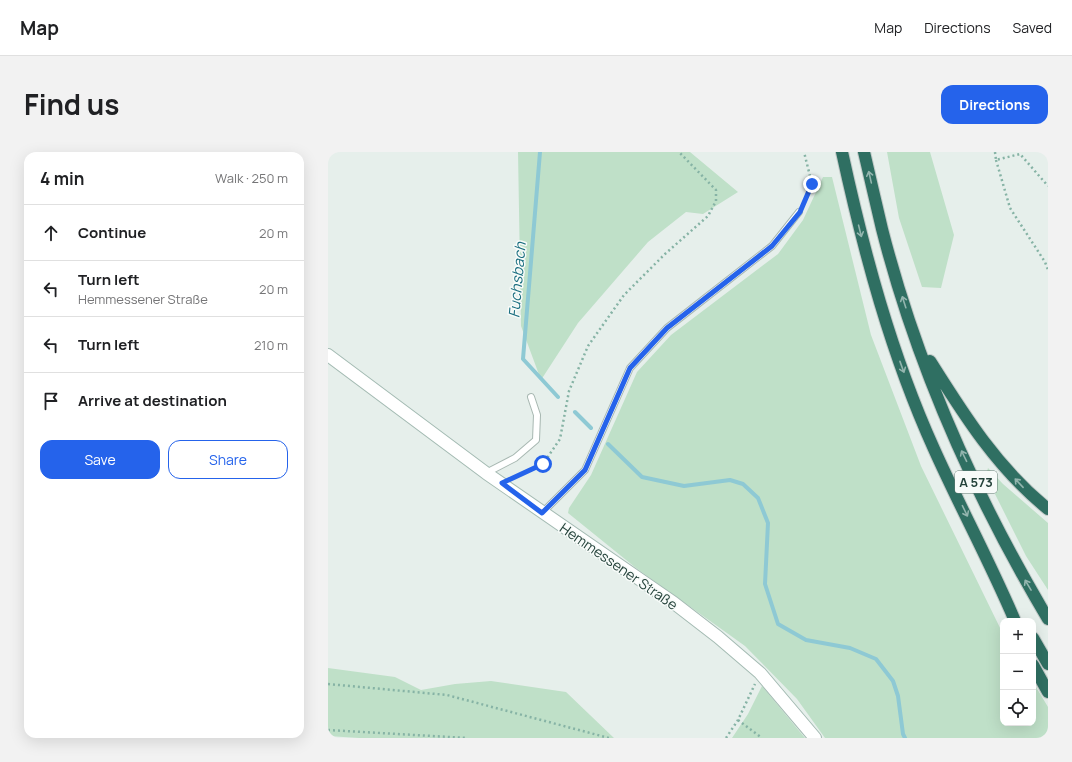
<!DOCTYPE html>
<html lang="en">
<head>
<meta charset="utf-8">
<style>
	body { margin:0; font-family:Manrope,sans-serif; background:#f2f2f2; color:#202124 }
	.controls { position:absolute; right:12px; bottom:12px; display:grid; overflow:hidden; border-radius:8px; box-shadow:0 4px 16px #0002 }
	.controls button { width:36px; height:36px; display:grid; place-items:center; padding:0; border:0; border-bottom:1px solid #e0e0e0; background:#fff; color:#202124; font:20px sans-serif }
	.stop { position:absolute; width:12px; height:12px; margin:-9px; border:3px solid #2563eb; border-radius:50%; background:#fff }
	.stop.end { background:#2563eb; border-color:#fff; box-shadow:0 1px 4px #0008 }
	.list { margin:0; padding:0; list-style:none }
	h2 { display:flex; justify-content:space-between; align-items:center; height:52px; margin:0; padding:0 16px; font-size:17px }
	h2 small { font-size:13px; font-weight:400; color:#757577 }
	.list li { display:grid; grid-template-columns:26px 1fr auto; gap:12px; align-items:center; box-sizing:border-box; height:56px; padding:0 16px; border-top:1px solid #e0e0e0 }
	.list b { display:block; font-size:15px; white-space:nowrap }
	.list p { margin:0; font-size:13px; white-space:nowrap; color:#757577 }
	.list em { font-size:13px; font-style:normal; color:#757577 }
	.actions { display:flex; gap:8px; padding:12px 16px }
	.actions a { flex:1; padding:9px 0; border:1px solid #2563eb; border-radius:12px; text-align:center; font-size:14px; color:#2563eb }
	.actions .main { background:#2563eb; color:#fff }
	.icon { flex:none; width:22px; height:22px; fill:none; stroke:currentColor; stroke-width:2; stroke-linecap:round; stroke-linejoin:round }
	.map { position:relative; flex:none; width:720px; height:586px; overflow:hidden; border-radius:12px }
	header { display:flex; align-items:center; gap:24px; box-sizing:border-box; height:56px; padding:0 20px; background:#fff; border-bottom:1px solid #e0e0e0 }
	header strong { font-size:19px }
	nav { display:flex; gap:22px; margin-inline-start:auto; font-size:14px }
	.intro { display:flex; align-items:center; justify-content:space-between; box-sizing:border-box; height:96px; padding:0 24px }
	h1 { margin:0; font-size:28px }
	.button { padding:10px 18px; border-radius:12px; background:#2563eb; color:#fff; font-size:14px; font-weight:700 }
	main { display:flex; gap:24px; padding:0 24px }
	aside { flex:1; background:#fff; border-radius:12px; box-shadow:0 4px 16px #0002 }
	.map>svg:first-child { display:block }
</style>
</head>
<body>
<header>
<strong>Map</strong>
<nav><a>Map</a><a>Directions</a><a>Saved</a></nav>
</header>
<div class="intro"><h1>Find us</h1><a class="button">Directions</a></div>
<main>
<aside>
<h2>4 min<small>Walk · 250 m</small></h2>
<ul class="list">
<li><svg class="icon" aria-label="ahead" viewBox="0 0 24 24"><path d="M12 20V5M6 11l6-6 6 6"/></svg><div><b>Continue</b></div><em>20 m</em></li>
<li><svg class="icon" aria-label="left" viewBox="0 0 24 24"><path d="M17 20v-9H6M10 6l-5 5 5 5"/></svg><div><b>Turn left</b><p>Hemmessener Straße</p></div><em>20 m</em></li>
<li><svg class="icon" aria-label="left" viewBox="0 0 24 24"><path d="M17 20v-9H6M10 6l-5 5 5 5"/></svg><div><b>Turn left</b></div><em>210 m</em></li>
<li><svg class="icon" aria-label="arrive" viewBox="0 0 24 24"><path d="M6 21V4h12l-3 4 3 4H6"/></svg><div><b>Arrive at destination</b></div></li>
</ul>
<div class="actions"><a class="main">Save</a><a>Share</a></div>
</aside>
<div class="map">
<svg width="720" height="586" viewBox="0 0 720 586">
	<rect width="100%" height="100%" fill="#e6efeb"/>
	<path fill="#bfe0c8" d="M 190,0 L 362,0 L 410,40 L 375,62 L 358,60 L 320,90 L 250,171 L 213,228 L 193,174 Z
		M 559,0 L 602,0 L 626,83 L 613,136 L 594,135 L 571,66 Z
		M 495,25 L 504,25 L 543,183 L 593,314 L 675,482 L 675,571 L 705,571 L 705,530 L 720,555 L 720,586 L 497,586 L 469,547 L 417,494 L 308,416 L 240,361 L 241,356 L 263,323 L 309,220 L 343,183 L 450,102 L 475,68 Z
		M 660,316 L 675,332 L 720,371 L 720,438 L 698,404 L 662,332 L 658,323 Z
		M 0,516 L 67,525 L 93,538 L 127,532 L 163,529 L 238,540 L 286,586 L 31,586 L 0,584 Z
		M 434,534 L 477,586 L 404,586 L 420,562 Z"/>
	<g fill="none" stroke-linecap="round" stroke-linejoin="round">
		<path stroke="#8ec9d4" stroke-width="4" d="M 212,0 L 195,207 L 230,245
			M 247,260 L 263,276
			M 280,292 L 314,325 L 356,334 L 402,328 L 415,332 L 430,346 L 440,371 L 437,432 L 450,472 L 478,488 L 522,496 L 548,507 L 565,529 L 570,544 L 575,582 L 577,586"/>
		<defs>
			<path id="service" d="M 158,321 L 187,306 L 208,288 L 209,263 L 203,245
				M 214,361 L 257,318 L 302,216 L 339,176 L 444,94 L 471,60"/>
			<path id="secondary" d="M 0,203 L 158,321 L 346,451 L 390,485 L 432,521 L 487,586"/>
			<path id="motorway" d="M 514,0 C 536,101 563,202 606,297 C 632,355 662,410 687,469
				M 536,0 C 542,26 548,51 554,77 C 589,214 648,346 720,467
				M 602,209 C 636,263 669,316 720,357
				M 705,486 L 720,512
				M 705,513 L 720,540"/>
		</defs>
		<use href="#service" stroke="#a8b8b2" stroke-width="8"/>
		<use href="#secondary" stroke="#a4bbb3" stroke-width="14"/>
		<use href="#motorway" stroke="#c2cac8" stroke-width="14"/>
		<path stroke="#86b3a5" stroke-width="2.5" stroke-dasharray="2 3" stroke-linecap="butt" d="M 667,0 L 668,8 L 692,2 L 720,34
			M 668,8 L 682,56 L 717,110 L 720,118
			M 475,52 L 484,32 L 476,0
			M 186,326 L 215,312 L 232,287 L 241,239 L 260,194 L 296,143 L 337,102 L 380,64 L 388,49 L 388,38 L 351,0
			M 0,532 L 119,543 L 281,586
			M 410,568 L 434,586
			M 0,578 L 139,586
			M 398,586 L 410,568 L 427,532"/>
		<use href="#service" stroke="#fff" stroke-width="6"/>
		<use href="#secondary" stroke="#fff" stroke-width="12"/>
		<use href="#motorway" stroke="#2f6f62" stroke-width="12"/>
	</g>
	<defs><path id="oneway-shaft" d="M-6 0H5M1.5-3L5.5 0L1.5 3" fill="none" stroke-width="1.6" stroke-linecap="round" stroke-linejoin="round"/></defs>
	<g stroke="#93b5ae">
		<use href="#oneway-shaft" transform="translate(542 25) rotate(-103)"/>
		<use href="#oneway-shaft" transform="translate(532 79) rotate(76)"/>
		<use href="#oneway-shaft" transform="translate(576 150) rotate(-108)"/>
		<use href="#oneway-shaft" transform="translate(574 215) rotate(70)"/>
		<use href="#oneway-shaft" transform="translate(636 304) rotate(-116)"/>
		<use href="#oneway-shaft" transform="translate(691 331) rotate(-133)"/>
		<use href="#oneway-shaft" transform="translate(637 359) rotate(64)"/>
		<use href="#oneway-shaft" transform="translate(700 433) rotate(-121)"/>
	</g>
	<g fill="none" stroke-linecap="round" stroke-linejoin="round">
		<path stroke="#2563eb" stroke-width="5" d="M 215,312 L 174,331 L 214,361 L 257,318 L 302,216 L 339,176 L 444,94 L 472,60 L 484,32"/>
	</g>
	<g text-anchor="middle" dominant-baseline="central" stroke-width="3" stroke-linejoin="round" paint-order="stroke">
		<rect fill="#f7fbf9" stroke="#637a73" stroke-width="1" x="627" y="319" width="42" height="22" rx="3"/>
		<g font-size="13" font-weight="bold" fill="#24423a">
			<text x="648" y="330">A 573</text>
		</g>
		<g font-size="14" fill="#24423a" stroke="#f7fbf9">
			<text transform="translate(291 414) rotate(35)">Hemmessener Straße</text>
		</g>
		<g font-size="15" font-style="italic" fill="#1c6f80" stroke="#f7fbf9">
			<text transform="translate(189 128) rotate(-85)">Fuchsbach</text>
		</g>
	</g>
</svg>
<div class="controls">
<button>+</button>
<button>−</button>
<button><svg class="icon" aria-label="locate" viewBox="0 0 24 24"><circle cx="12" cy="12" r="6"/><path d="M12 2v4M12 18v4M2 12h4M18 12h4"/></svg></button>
</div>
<div class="stop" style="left:215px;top:312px"></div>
<div class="stop end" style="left:484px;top:32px"></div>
</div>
</main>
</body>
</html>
